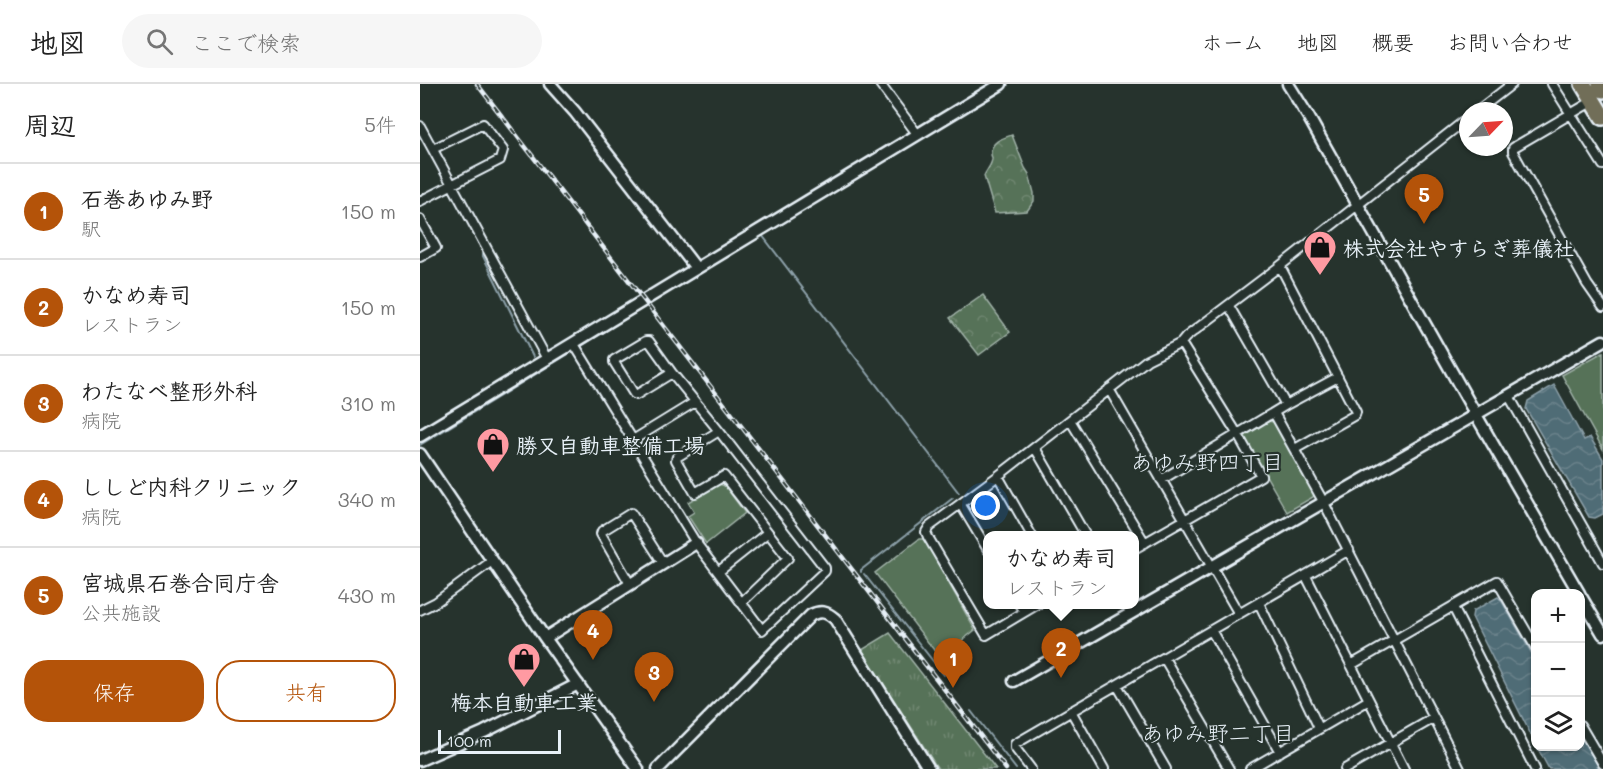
<!DOCTYPE html>
<html lang="ja">
<head>
<meta charset="utf-8">
<style>
	body { margin:0; font-family:Mali,"Klee One",sans-serif; background:#f6f6f6; color:#222 }
	.controls { position:absolute; right:18px; bottom:18px; display:grid; overflow:hidden; border-radius:12px; box-shadow:0 2px 4px #0004 }
	.controls button { width:54px; height:54px; display:grid; place-items:center; padding:0; border:0; border-bottom:2px solid #e0e0e0; background:#fff; color:#222; font:30px sans-serif }
	.compass { position:absolute; left:1039px; top:18px; width:54px; height:54px; border-radius:50%; background:#fff; box-shadow:0 2px 4px #0004; rotate:65deg }
	.scale { position:absolute; left:18px; bottom:15px; width:123px; box-sizing:border-box; padding-left:6px; border:3px solid #e8f1f8; border-top:0; font-size:16px; line-height:21px; white-space:nowrap; color:#e8f1f8; -webkit-text-stroke:4px #26332d; paint-order:stroke }
	.you { position:absolute; left:566px; top:422px; width:21px; height:21px; margin:-15px; border:4px solid #fff; border-radius:50%; background:#1a73e8; box-shadow:0 0 0 9px #1a73e833 }
	.badge { display:grid; place-items:center; width:39px; height:39px; border-radius:50%; background:#b45309; color:#fff; font-size:20px; font-weight:700 }
	.pin { position:absolute; translate:-50% -50px; filter:drop-shadow(0 2px 3px #0008) }
	.pin::after { content:''; position:absolute; top:32px; width:21px; height:18px; background:inherit; clip-path:polygon(0 0,100% 0,50% 100%) }
	.popup { position:absolute; left:563px; top:447px; width:156px; height:78px; box-sizing:border-box; display:grid; place-content:center; border-radius:12px; background:#fff; filter:drop-shadow(0 2px 4px #0005); font-size:20px; white-space:nowrap; color:#767676 }
	.popup b { font-size:22px; color:#222 }
	.popup::after { content:''; position:absolute; left:50%; top:100%; margin-left:-12px; border:12px solid transparent; border-top-color:#fff }
	.list { margin:0; padding:0; list-style:none }
	h2 { display:flex; justify-content:space-between; align-items:center; height:78px; margin:0; padding:0 24px; font-size:26px }
	h2 small { font-size:20px; font-weight:400; color:#767676 }
	.list li { display:grid; grid-template-columns:39px 1fr auto; gap:18px; align-items:center; box-sizing:border-box; height:96px; padding:0 24px; border-top:2px solid #e0e0e0 }
	.list b { display:block; font-size:22px; white-space:nowrap }
	.list p { margin:0; font-size:20px; white-space:nowrap; color:#767676 }
	.list em { font-size:20px; font-style:normal; color:#767676 }
	.actions { display:flex; gap:12px; padding:18px 24px }
	.actions a { flex:1; padding:14px 0; border:2px solid #b45309; border-radius:24px; text-align:center; font-size:21px; color:#b45309 }
	.actions .main { background:#b45309; color:#fff }
	.icon { flex:none; width:33px; height:33px; fill:none; stroke:currentColor; stroke-width:2; stroke-linecap:round; stroke-linejoin:round }
	.map { position:relative; flex:none; width:1183px; height:685px; overflow:hidden }
	header { display:flex; align-items:center; gap:36px; box-sizing:border-box; height:84px; padding:0 30px; background:#fff; border-bottom:2px solid #e0e0e0 }
	header strong { font-size:28px }
	nav { display:flex; gap:33px; margin-inline-start:auto; font-size:21px }
	.search { width:420px; height:54px; background:#f6f6f6; display:flex; align-items:center; gap:15px; box-sizing:border-box; padding:0 21px; border-radius:33px; color:#767676; font-size:22px }
	main { display:flex }
	aside { flex:1; background:#fff }
	.map>svg:first-child { display:block }
</style>
</head>
<body>
<header>
<strong>地図</strong>
<div class="search"><svg class="icon" aria-label="search" viewBox="0 0 24 24"><circle cx="10" cy="10" r="6"/><path d="M15 15l6 6"/></svg>ここで検索</div>
<nav><a>ホーム</a><a>地図</a><a>概要</a><a>お問い合わせ</a></nav>
</header>
<main>
<aside>
<h2>周辺<small>5件</small></h2>
<ul class="list">
<li><span class="badge">1</span><div><b>石巻あゆみ野</b><p>駅</p></div><em>150 m</em></li>
<li><span class="badge">2</span><div><b>かなめ寿司</b><p>レストラン</p></div><em>150 m</em></li>
<li><span class="badge">3</span><div><b>わたなべ整形外科</b><p>病院</p></div><em>310 m</em></li>
<li><span class="badge">4</span><div><b>ししど内科クリニック</b><p>病院</p></div><em>340 m</em></li>
<li><span class="badge">5</span><div><b>宮城県石巻合同庁舎</b><p>公共施設</p></div><em>430 m</em></li>
</ul>
<div class="actions"><a class="main">保存</a><a>共有</a></div>
</aside>
<div class="map">
<svg width="1183" height="685" viewBox="0 0 1183 685">
	<defs>
		<pattern id="grass-tufts" width="24" height="20" patternUnits="userSpaceOnUse" patternTransform="scale(1.5)"><rect width="24" height="20" fill="#577258"/><path d="M3 7l-1-3M5 7V3M7 7l1-3M15 17l-1-3M17 17v-4M19 17l1-3" fill="none" stroke="#6f8771"/></pattern>
		<pattern id="forest-crowns" width="20" height="18" patternUnits="userSpaceOnUse" patternTransform="scale(1.5)"><rect width="20" height="18" fill="#577258"/><path d="M2 6a3 3 0 1 1 6 0M12 15a3 3 0 1 1 6 0" fill="none" stroke="#6f8771"/></pattern>
		<pattern id="water-waves" width="16" height="10" patternUnits="userSpaceOnUse" patternTransform="scale(1.5)"><rect width="16" height="10" fill="#506c76"/><path d="M0 5q4-4 8 0t8 0" fill="none" stroke="#69818a"/></pattern>
	</defs>
	<rect width="100%" height="100%" fill="#26332d"/>
	<filter id="ink" filterUnits="userSpaceOnUse"><feTurbulence type="fractalNoise" baseFrequency=".0167" numOctaves="2"/><feDisplacementMap in="SourceGraphic" scale="12" xChannelSelector="R" yChannelSelector="G"/><feConvolveMatrix kernelMatrix="1 2 1 2 8 2 1 2 1" color-interpolation-filters="sRGB"/></filter>
	<g filter="url(#ink)">
		<path fill="url(#grass-tufts)" stroke="#a0b2a8" stroke-width="1.5" d="M 470,549 L 576,685 L 518,685 L 442,566 Z"/>
		<path fill="url(#forest-crowns)" stroke="#a0b2a8" stroke-width="1.5" d="M 592,51 L 605,84 L 609,90 L 614,109 L 614,117 L 607,127 L 575,129 L 564,92 C 566,87 570,83 571,79 C 574,71 571,76 571,69 C 571,57 583,54 592,51 Z
			M 563,211 L 590,248 L 559,271 L 530,234 Z"/>
		<path fill="#577258" stroke="#a0b2a8" stroke-width="1.5" d="M 1183,268 L 1183,365 L 1142,291 Z
			M 848,337 L 854,338 L 895,407 L 893,413 L 867,428 L 825,355 L 826,349 Z
			M 299,400 L 305,402 L 325,429 L 286,460 L 268,432 L 274,428 L 268,418 Z
			M 499,455 L 504,455 L 555,546 L 520,574 L 455,489 Z"/>
		<path fill="url(#water-waves)" stroke="#8da1aa" stroke-width="1.5" d="M 1134,301 L 1164,356 L 1170,353 L 1183,375 L 1183,430 L 1175,434 L 1169,433 L 1106,325 L 1108,317 Z
			M 1078,513 L 1081,516 L 1115,575 L 1115,659 L 1052,533 L 1053,527 Z
			M 1161,652 L 1180,685 L 1129,685 L 1117,663 L 1160,662 Z"/>
		<g fill="none" stroke-linecap="round" stroke-linejoin="round">
			<path stroke="#8da1aa" stroke-width="2" d="M 342,151 L 539,409
				M 62,170 L 113,273
				M 160,263 L 216,228
				M 0,361 L 155,266
				M 441,488 L 441,486 L 533,414
				M 444,490 L 524,591
				M 1044,534 L 1120,685
				M 551,627 L 596,685"/>
			<defs>
				<path id="minor" d="M 460,0 L 498,51
					M 1132,0 L 1183,81
					M 1166,21 L 1096,62 L 1093,64 L 1093,68 L 1167,200 L 1183,223
					M 1057,27 L 1092,0
					M 0,42 L 127,275
					M 0,117 L 80,76 L 83,66 L 63,40 L 13,65
					M 0,135 L 16,164 L 0,173
					M 860,182 L 936,328 L 935,331 L 875,365
					M 809,222 L 866,321
					M 154,260 L 276,459 L 342,546 L 405,487 L 405,484 L 299,347 L 252,289 L 229,257 L 226,257 L 194,276 L 194,278 L 214,310 L 216,311 L 252,289
					M 689,305 L 819,530
					M 1089,312 L 1183,479
					M 854,329 L 904,419 L 1040,685
					M 650,336 L 725,459
					M 299,347 L 257,373 L 256,376 L 275,409 L 304,392 L 368,474 L 321,519
					M 213,356 L 275,318
					M 615,364 L 666,452
					M 578,392 L 612,452
					M 741,396 L 866,321 L 918,293
					M 541,421 L 568,466
					M 714,465 L 841,392 L 818,351 L 761,259
					M 298,488 L 347,449
					M 886,492 L 984,685
					M 210,500 L 181,450 L 182,447 L 211,429 L 243,479
					M 839,519 L 899,644
					M 599,520 L 604,528
					M 618,520 L 566,551 L 508,453 L 506,448 L 509,443 L 578,392 L 727,276 L 761,259 L 766,253 L 860,182 L 1048,34
					M 1033,523 L 1115,685
					M 0,526 L 16,518 L 72,477
					M 791,546 L 860,668
					M 744,574 L 809,685
					M 931,581 L 1077,497 L 1116,564
					M 697,601 L 746,685
					M 651,627 L 684,685
					M 1160,641 L 1183,680
					M 611,685 L 595,664 L 595,660 L 929,466
					M 830,685 L 949,616
					M 925,685 L 1014,634"/>
				<path id="tertiary" d="M 130,0 L 155,28 L 276,184
					M 868,0 L 888,32 L 1056,331 L 1159,509
					M 0,352 L 581,0
					M 0,370 L 125,554 L 218,685
					M 1160,511 L 1183,550
					M 125,554 L 276,459
					M 594,597 L 1183,257
					M 0,676 L 64,648 L 158,600
					M 238,685 L 391,531 C 401,526 407,528 415,535 L 509,685"/>
				<path id="motorway" d="M 1163,0 L 1183,33
					M 1180,0 L 1183,6"/>
			</defs>
			<use href="#minor" stroke="#e8f1f8" stroke-width="12"/>
			<use href="#tertiary" stroke="#e8f1f8" stroke-width="15"/>
			<use href="#motorway" stroke="#e8f1f8" stroke-width="20"/>
			<use href="#minor" stroke="#26332d" stroke-width="8"/>
			<use href="#tertiary" stroke="#26332d" stroke-width="10"/>
			<use href="#motorway" stroke="#716e59" stroke-width="15"/>
			<defs>
				<path id="rail" d="M 57,0 L 586,685"/>
			</defs>
			<use href="#rail" stroke="#e8f1f8" stroke-width="4.5"/>
			<use href="#rail" stroke="#26332d" stroke-width="2" stroke-dasharray="7" stroke-linecap="butt"/>
		</g>
	</g>
	<defs>
		<symbol id="shop-pin" viewBox="-11 -11 22 30"><path d="M0 17L-7.5 6A9.5 9.5 0 1 1 7.5 6Z" fill="#ff9aa2" stroke="#26332d"/><path d="M-5-2.5h2.3a2.7 3.5 0 0 1 5.4 0H5L5.5 6h-11ZM-1.5-2.5h3a1.5 2.3 0 0 0-3 0Z" fill="#111"/></symbol>
	</defs>
	<g fill-rule="evenodd">
		<use href="#shop-pin" x="881" y="144" width="38" height="52"/>
		<use href="#shop-pin" x="54" y="341" width="38" height="52"/>
		<use href="#shop-pin" x="85" y="556" width="38" height="52"/>
	</g>
	<g text-anchor="middle" dominant-baseline="central" stroke-width="4.5" stroke-linejoin="round" paint-order="stroke">
		<g font-size="21" font-weight="bold" fill="#e8f1f8" stroke="#26332d" text-anchor="start">
			<text x="923" y="163">株式会社やすらぎ葬儀社</text>
			<text x="96" y="360">勝又自動車整備工場</text>
			<text x="104" y="617" text-anchor="middle">梅本自動車工業</text>
		</g>
		<g font-size="22" fill="#e8f1f8" stroke="#26332d">
			<text x="787" y="377">あゆみ野四丁目</text>
			<text x="798" y="648">あゆみ野二丁目</text>
		</g>
	</g>
</svg>
<div class="controls">
<button>+</button>
<button>−</button>
<button><svg class="icon" aria-label="layers" viewBox="0 0 24 24"><path d="M12 4l9 5-9 5-9-5zM3 14l9 5 9-5"/></svg></button>
</div>
<svg class="compass" viewBox="-18 -18 36 36"><path d="M0-13l5 13h-10z" fill="#e53935"/><path d="M0 13l5-13h-10z" fill="#767676"/></svg>
<div class="scale">100 m</div>
<div class="you"></div>
<div class="pin badge" style="left:533px;top:604px">1</div>
<div class="pin badge" style="left:641px;top:594px">2</div>
<div class="popup"><b>かなめ寿司</b>レストラン</div>
<div class="pin badge" style="left:234px;top:618px">3</div>
<div class="pin badge" style="left:173px;top:576px">4</div>
<div class="pin badge" style="left:1004px;top:140px">5</div>
</div>
</main>
</body>
</html>
